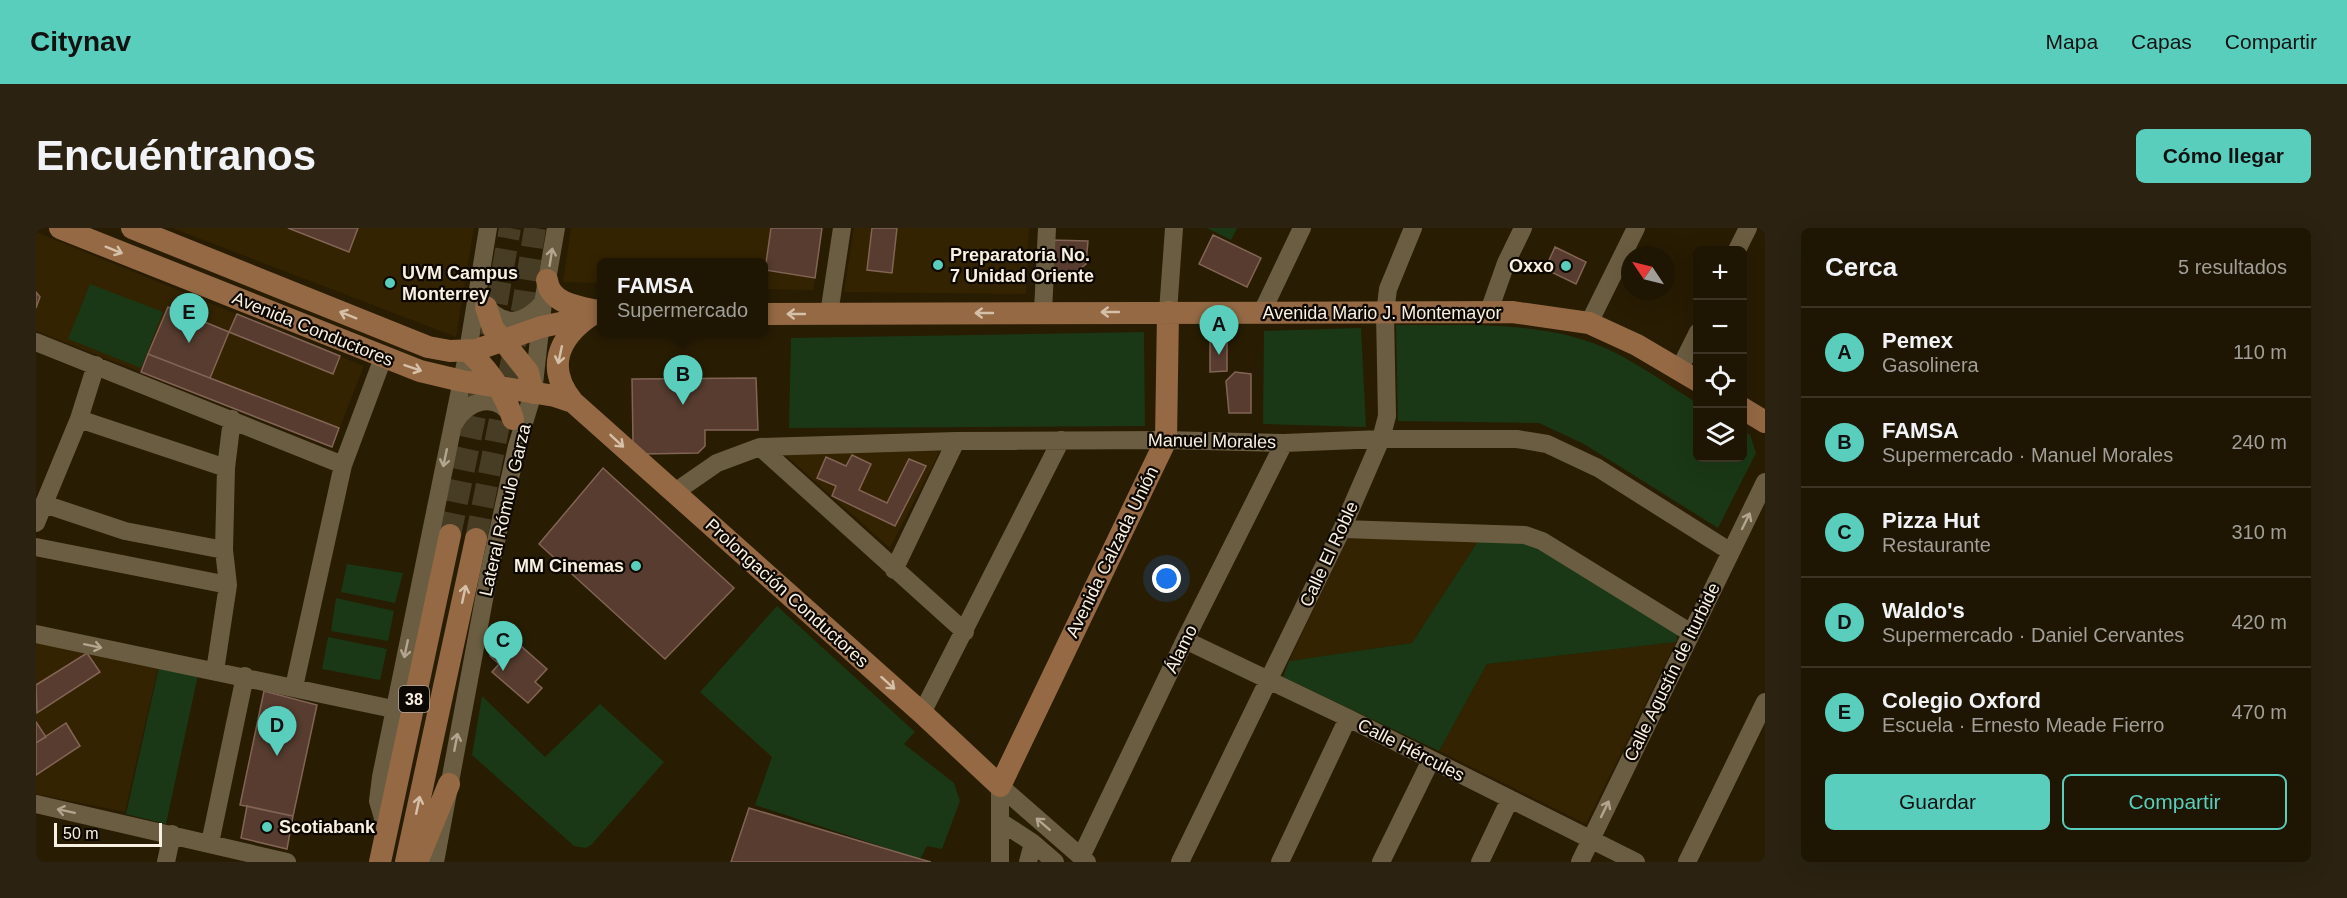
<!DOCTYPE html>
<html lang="es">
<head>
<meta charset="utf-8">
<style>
	body { margin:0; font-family:Arial,sans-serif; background:#2b2211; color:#f1f3f6 }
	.controls { position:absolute; right:18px; top:18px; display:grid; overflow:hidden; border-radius:9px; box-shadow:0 6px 24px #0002 }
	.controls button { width:54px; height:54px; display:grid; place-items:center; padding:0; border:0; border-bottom:2px solid #3c3424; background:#1e1502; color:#f1f3f6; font:30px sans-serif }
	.compass { position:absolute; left:1585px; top:18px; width:54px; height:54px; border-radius:50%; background:#1e1502; box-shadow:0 6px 24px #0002; rotate:305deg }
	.scale { position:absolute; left:18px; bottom:15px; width:108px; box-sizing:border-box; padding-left:6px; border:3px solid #f8f0e0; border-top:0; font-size:16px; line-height:21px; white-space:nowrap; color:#f8f0e0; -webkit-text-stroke:4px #0d0801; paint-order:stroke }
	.you { position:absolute; left:1131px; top:351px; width:21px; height:21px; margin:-15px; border:4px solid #fff; border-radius:50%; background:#1a73e8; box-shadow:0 0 0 9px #1a73e833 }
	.badge { display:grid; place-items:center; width:39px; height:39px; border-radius:50%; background:#5acebc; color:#111; font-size:20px; font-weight:700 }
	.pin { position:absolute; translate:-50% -50px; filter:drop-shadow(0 2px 3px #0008) }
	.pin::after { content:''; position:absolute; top:32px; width:21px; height:18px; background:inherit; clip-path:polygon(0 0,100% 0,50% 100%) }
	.popup { position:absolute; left:561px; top:30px; width:171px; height:78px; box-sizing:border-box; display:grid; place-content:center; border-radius:9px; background:#1e1502; filter:drop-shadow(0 2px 4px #0005); font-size:20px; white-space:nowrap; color:#a19f99 }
	.popup b { font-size:22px; color:#f1f3f6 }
	.popup::after { content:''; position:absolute; left:50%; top:100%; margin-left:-12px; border:12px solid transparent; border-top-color:#1e1502 }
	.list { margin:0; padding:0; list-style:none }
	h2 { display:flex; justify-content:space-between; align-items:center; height:78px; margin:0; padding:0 24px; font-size:26px }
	h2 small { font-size:20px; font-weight:400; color:#a19f99 }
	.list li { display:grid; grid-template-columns:39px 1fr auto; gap:18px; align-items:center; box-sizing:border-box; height:90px; padding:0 24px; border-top:2px solid #3c3424 }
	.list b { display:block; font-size:22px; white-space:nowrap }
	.list p { margin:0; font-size:20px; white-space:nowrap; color:#a19f99 }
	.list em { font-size:20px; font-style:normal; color:#a19f99 }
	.actions { display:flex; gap:12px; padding:18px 24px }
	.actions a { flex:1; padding:14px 0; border:2px solid #5acebc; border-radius:9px; text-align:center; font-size:21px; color:#5acebc }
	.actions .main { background:#5acebc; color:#111 }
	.icon { flex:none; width:33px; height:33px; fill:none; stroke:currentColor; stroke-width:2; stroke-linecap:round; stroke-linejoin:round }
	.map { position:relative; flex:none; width:1729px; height:634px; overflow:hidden; border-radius:9px }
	header { display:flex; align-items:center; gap:36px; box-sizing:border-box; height:84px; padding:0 30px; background:#5acebc; color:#111 }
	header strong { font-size:28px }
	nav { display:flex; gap:33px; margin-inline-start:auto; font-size:21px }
	.intro { display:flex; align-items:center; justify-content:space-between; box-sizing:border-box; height:144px; padding:0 36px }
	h1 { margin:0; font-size:42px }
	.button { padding:15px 27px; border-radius:9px; background:#5acebc; color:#111; font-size:21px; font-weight:700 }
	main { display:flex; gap:36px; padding:0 36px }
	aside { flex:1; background:#1e1502; border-radius:9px; box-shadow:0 6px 24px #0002 }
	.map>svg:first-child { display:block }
</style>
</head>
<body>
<header>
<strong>Citynav</strong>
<nav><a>Mapa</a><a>Capas</a><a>Compartir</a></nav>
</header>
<div class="intro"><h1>Encuéntranos</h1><a class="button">Cómo llegar</a></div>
<main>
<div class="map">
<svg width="1729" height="634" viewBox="0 0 1729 634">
	<rect width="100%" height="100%" fill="#281c03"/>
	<path fill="#332300" d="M 136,0 L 438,0 L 420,109 Z
		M 535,0 L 787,0 L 777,62 L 728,61 L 728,34 L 566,34 L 566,55 L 527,54 Z
		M 818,0 L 993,0 L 990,66 L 808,64 Z
		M 0,4 L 328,138 L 296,219 L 0,103 Z
		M 904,223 L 854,320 L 746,224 Z
		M 1444,310 L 1376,415 L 1253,433 L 1311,311 Z
		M 0,414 L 122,440 L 89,584 L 0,566 Z
		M 1640,414 L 1550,596 L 1403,523 L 1451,436 Z"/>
	<path fill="#1a3815" d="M 1171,0 L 1201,0 L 1195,12 Z
		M 54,56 L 127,84 L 105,140 L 32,111 Z
		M 1360,97 C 1432,98 1512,91 1578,124 C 1607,139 1634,158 1661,175 L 1662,230 L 1706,230 L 1707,202 L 1714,207 L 1720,225 L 1682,300 L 1548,216 L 1503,195 L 1362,193 Z
		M 1325,100 L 1330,199 L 1227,196 L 1228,103 Z
		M 1108,104 L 1109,198 L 753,200 L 755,110 Z
		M 1476,308 L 1502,319 L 1642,406 L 1640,414 L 1451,436 L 1403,523 L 1247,449 L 1253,433 L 1376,415 L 1444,310 Z
		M 311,336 L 367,345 L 359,375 L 305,364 Z
		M 300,370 L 358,383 L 352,413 L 295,403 Z
		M 741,378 L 879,504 L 868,516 L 918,555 L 924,573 L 906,621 L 891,618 L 884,631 L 719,577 L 736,529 L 664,464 Z
		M 292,409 L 351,421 L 344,452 L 286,441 Z
		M 123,439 L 162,447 L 130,596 L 90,586 Z
		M 446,468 L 509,529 L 564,476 L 628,534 L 556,616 L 550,620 L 538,618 L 436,527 Z"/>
	<path fill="#573c2f" stroke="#826455" stroke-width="1.5" d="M 252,0 L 322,0 L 313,24 Z
		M 735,0 L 786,0 L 779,50 L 729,42 Z
		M 836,0 L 861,0 L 856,45 L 831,42 Z
		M 1177,7 L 1225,30 L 1211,59 L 1163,36 Z
		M 1014,12 L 1052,13 L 1050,36 L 1037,46 L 1012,45 Z
		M 1519,19 L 1550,34 L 1540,56 L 1509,41 Z
		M 0,64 L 4,69 L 0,80 Z
		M 132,79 L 193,104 L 174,150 L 112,126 Z
		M 201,86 L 304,128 L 297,146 L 193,104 Z
		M 1174,111 L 1191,111 L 1191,143 L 1174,144 Z
		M 112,126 L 303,200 L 296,219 L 105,144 Z
		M 1199,144 L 1215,146 L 1215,185 L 1193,185 L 1190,153 Z
		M 720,150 L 722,202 L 669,202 L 669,218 L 662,225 L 606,226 L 597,215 L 596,151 Z
		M 816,227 L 835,236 L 823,262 L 851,275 L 873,231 L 890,238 L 859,298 L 796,268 L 800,258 L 781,250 L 790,229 L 810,238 Z
		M 567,240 L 698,360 L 629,431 L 503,316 Z
		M 468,403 L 511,441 L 499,454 L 506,460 L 492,475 L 456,444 L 463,436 L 454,428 L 460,420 L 456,417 Z
		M 51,425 L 64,444 L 1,485 L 0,457 Z
		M 228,463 L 281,477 L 257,588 L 204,577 Z
		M 0,494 L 10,509 L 0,515 Z
		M 30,495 L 44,518 L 0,547 L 0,515 Z
		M 211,578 L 257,588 L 251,621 L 205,610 Z
		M 713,580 L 884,631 L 895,634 L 695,634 Z"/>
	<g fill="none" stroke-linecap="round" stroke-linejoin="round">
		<path stroke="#473c24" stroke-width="22" stroke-dasharray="22 11" stroke-linecap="butt" d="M 455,108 L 474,0
			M 414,307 L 446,155
			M 440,311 L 487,77 L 499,0"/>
		<path stroke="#6b5d41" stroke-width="18" d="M 1701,22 L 1712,0
			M 447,75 C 467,100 487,97 507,75
			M 1453,83 L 1470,35 L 1487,0
			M 1007,84 L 1011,0
			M 1132,84 L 1138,0
			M 793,86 L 806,0
			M 1225,86 L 1266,0
			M 1553,95 L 1600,0
			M 0,114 L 307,237
			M 1643,142 L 1662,104
			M 43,191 L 190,240
			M 418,196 C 430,172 461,163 476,189
			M 724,219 L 929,404
			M 639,264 L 681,235 L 724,219 L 920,213 L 1130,212 L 1248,215 L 1345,211 L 1481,211 L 1511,216 L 1562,240 L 1695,324
			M 8,276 L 89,303 L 188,322
			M 0,295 L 43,191 L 60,137
			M 1306,301 L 1489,307 L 1506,313 L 1655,405
			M 0,319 L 192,357
			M 858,342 L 920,213
			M 0,406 L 357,481
			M 1149,412 L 1312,490 L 1600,634
			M 179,443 L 192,357 L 188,322 L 190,240 L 196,191
			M 258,459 L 307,237 L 347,130
			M 886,485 L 1025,212
			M 964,558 L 1051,634
			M 0,576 L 251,634
			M 965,594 L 997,615 L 1019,634
			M 350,600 L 342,573 L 345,549 L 432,123 L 452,0
			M 174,615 L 209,448
			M 1045,629 L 1149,412 L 1248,215
			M 130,634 L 136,606
			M 399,634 L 452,350 L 481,218 L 497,165 L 507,75 L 520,0
			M 964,634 L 964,558
			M 992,634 L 997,615
			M 1144,634 L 1306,301 L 1345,211 L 1351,188 L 1349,85 L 1352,61 L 1377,0
			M 1244,634 L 1312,490
			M 1345,634 L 1395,532
			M 1444,634 L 1474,571
			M 1544,634 L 1729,254
			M 1651,634 L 1729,474"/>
		<path stroke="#956944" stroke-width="22" d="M 24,0 L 384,143 L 426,153 L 519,168 L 537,174
			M 96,0 L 392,119 L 414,123 L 440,122 L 505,99 L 553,89
			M 511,52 C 514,76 543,79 562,83
			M 450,79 L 457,100 L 492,144 L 497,165
			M 728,86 L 1476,84 L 1553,95 L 1601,117 L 1662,153
			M 554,88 C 521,111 510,141 537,174 L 886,485 L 964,558 L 1130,212 L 1132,84
			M 432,123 C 453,142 468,163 477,191
			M 1706,180 L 1729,194
			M 344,634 L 414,307
			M 370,634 L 440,311
			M 381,634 L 413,556"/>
	</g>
	<defs><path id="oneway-shaft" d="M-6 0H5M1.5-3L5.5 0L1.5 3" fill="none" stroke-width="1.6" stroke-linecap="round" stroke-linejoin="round" transform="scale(1.5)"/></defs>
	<g stroke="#d5c1a9">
		<use href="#oneway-shaft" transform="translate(78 22) rotate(22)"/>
		<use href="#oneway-shaft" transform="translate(1074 84) rotate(180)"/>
		<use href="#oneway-shaft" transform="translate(948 85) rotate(180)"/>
		<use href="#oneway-shaft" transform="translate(760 86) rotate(180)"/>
		<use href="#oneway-shaft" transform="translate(312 87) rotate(-158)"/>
		<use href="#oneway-shaft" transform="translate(524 127) rotate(102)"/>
		<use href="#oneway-shaft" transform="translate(377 140) rotate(19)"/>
		<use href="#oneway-shaft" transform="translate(581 213) rotate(43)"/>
		<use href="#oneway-shaft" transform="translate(428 366) rotate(-78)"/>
		<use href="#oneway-shaft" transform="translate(852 455) rotate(42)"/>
		<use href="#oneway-shaft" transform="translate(382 577) rotate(-78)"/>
	</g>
	<g stroke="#b2a690">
		<use href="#oneway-shaft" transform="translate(515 29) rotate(-81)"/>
		<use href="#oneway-shaft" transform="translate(409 230) rotate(102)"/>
		<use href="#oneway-shaft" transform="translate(1710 293) rotate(-64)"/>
		<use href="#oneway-shaft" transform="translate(57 418) rotate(12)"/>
		<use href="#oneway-shaft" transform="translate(370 421) rotate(102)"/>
		<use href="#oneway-shaft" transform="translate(420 514) rotate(-79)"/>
		<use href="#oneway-shaft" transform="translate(1569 581) rotate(-64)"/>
		<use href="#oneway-shaft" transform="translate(30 583) rotate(-168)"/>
		<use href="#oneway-shaft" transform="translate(1007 596) rotate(-139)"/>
	</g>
	<g fill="#5acebc" stroke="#0d0801" stroke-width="2">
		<circle cx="902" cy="37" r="6"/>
		<circle cx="1530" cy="38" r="6"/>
		<circle cx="354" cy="55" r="6"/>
		<circle cx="600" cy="338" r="6"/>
		<circle cx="231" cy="599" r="6"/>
	</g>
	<g text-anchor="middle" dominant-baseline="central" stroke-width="4.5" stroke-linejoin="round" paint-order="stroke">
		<rect fill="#0d0801" stroke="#b2aa9d" stroke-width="1.5" x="363" y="458" width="30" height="26" rx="4.5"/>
		<g font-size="16" font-weight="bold" fill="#f8f0e0">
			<text x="378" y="471">38</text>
		</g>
		<g font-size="18" font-weight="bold" fill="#f8f0e0" stroke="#0d0801" text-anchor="start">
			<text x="914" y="27">Preparatoria No.<tspan x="914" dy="21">7 Unidad Oriente</tspan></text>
			<text x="1518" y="38" text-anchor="end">Oxxo</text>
			<text x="366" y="45">UVM Campus<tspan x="366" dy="21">Monterrey</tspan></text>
			<text x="588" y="338" text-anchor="end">MM Cinemas</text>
			<text x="243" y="599">Scotiabank</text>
		</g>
		<g font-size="18" fill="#f8f0e0" stroke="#0d0801">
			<text x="1346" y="85">Avenida Mario J. Montemayor</text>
			<text transform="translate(277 101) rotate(22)">Avenida Conductores</text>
			<text transform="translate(1176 213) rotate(1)">Manuel Morales</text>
			<text transform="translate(469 282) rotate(-77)">Lateral Rómulo Garza</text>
			<text transform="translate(1076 324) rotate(-64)">Avenida Calzada Unión</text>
			<text transform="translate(1293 326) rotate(-65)">Calle El Roble</text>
			<text transform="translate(751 365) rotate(42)">Prolongación Conductores</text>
			<text transform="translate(1145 421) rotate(-64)">Álamo</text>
			<text transform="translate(1636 444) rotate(-64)">Calle Agustín de Iturbide</text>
			<text transform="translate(1375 522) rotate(27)">Calle Hércules</text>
		</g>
	</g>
</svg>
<div class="controls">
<button>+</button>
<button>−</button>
<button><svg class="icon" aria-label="locate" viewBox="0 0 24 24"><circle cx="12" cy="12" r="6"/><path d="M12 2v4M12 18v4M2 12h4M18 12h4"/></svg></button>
<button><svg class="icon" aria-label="layers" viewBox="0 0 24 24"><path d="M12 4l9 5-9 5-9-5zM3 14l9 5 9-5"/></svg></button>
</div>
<svg class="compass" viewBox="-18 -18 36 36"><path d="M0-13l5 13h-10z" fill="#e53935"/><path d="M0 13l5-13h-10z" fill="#a19f99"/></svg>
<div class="scale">50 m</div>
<div class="you"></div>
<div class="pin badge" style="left:1183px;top:127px">A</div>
<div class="pin badge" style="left:647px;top:177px">B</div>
<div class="popup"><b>FAMSA</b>Supermercado</div>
<div class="pin badge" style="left:467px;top:443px">C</div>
<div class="pin badge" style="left:241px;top:528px">D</div>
<div class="pin badge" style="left:153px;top:115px">E</div>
</div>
<aside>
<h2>Cerca<small>5 resultados</small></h2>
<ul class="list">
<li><span class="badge">A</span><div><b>Pemex</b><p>Gasolinera</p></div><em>110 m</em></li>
<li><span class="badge">B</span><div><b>FAMSA</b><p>Supermercado · Manuel Morales</p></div><em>240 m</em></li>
<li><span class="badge">C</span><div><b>Pizza Hut</b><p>Restaurante</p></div><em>310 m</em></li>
<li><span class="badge">D</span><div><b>Waldo's</b><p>Supermercado · Daniel Cervantes</p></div><em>420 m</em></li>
<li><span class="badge">E</span><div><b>Colegio Oxford</b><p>Escuela · Ernesto Meade Fierro</p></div><em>470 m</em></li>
</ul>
<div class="actions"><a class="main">Guardar</a><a>Compartir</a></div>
</aside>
</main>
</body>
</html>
